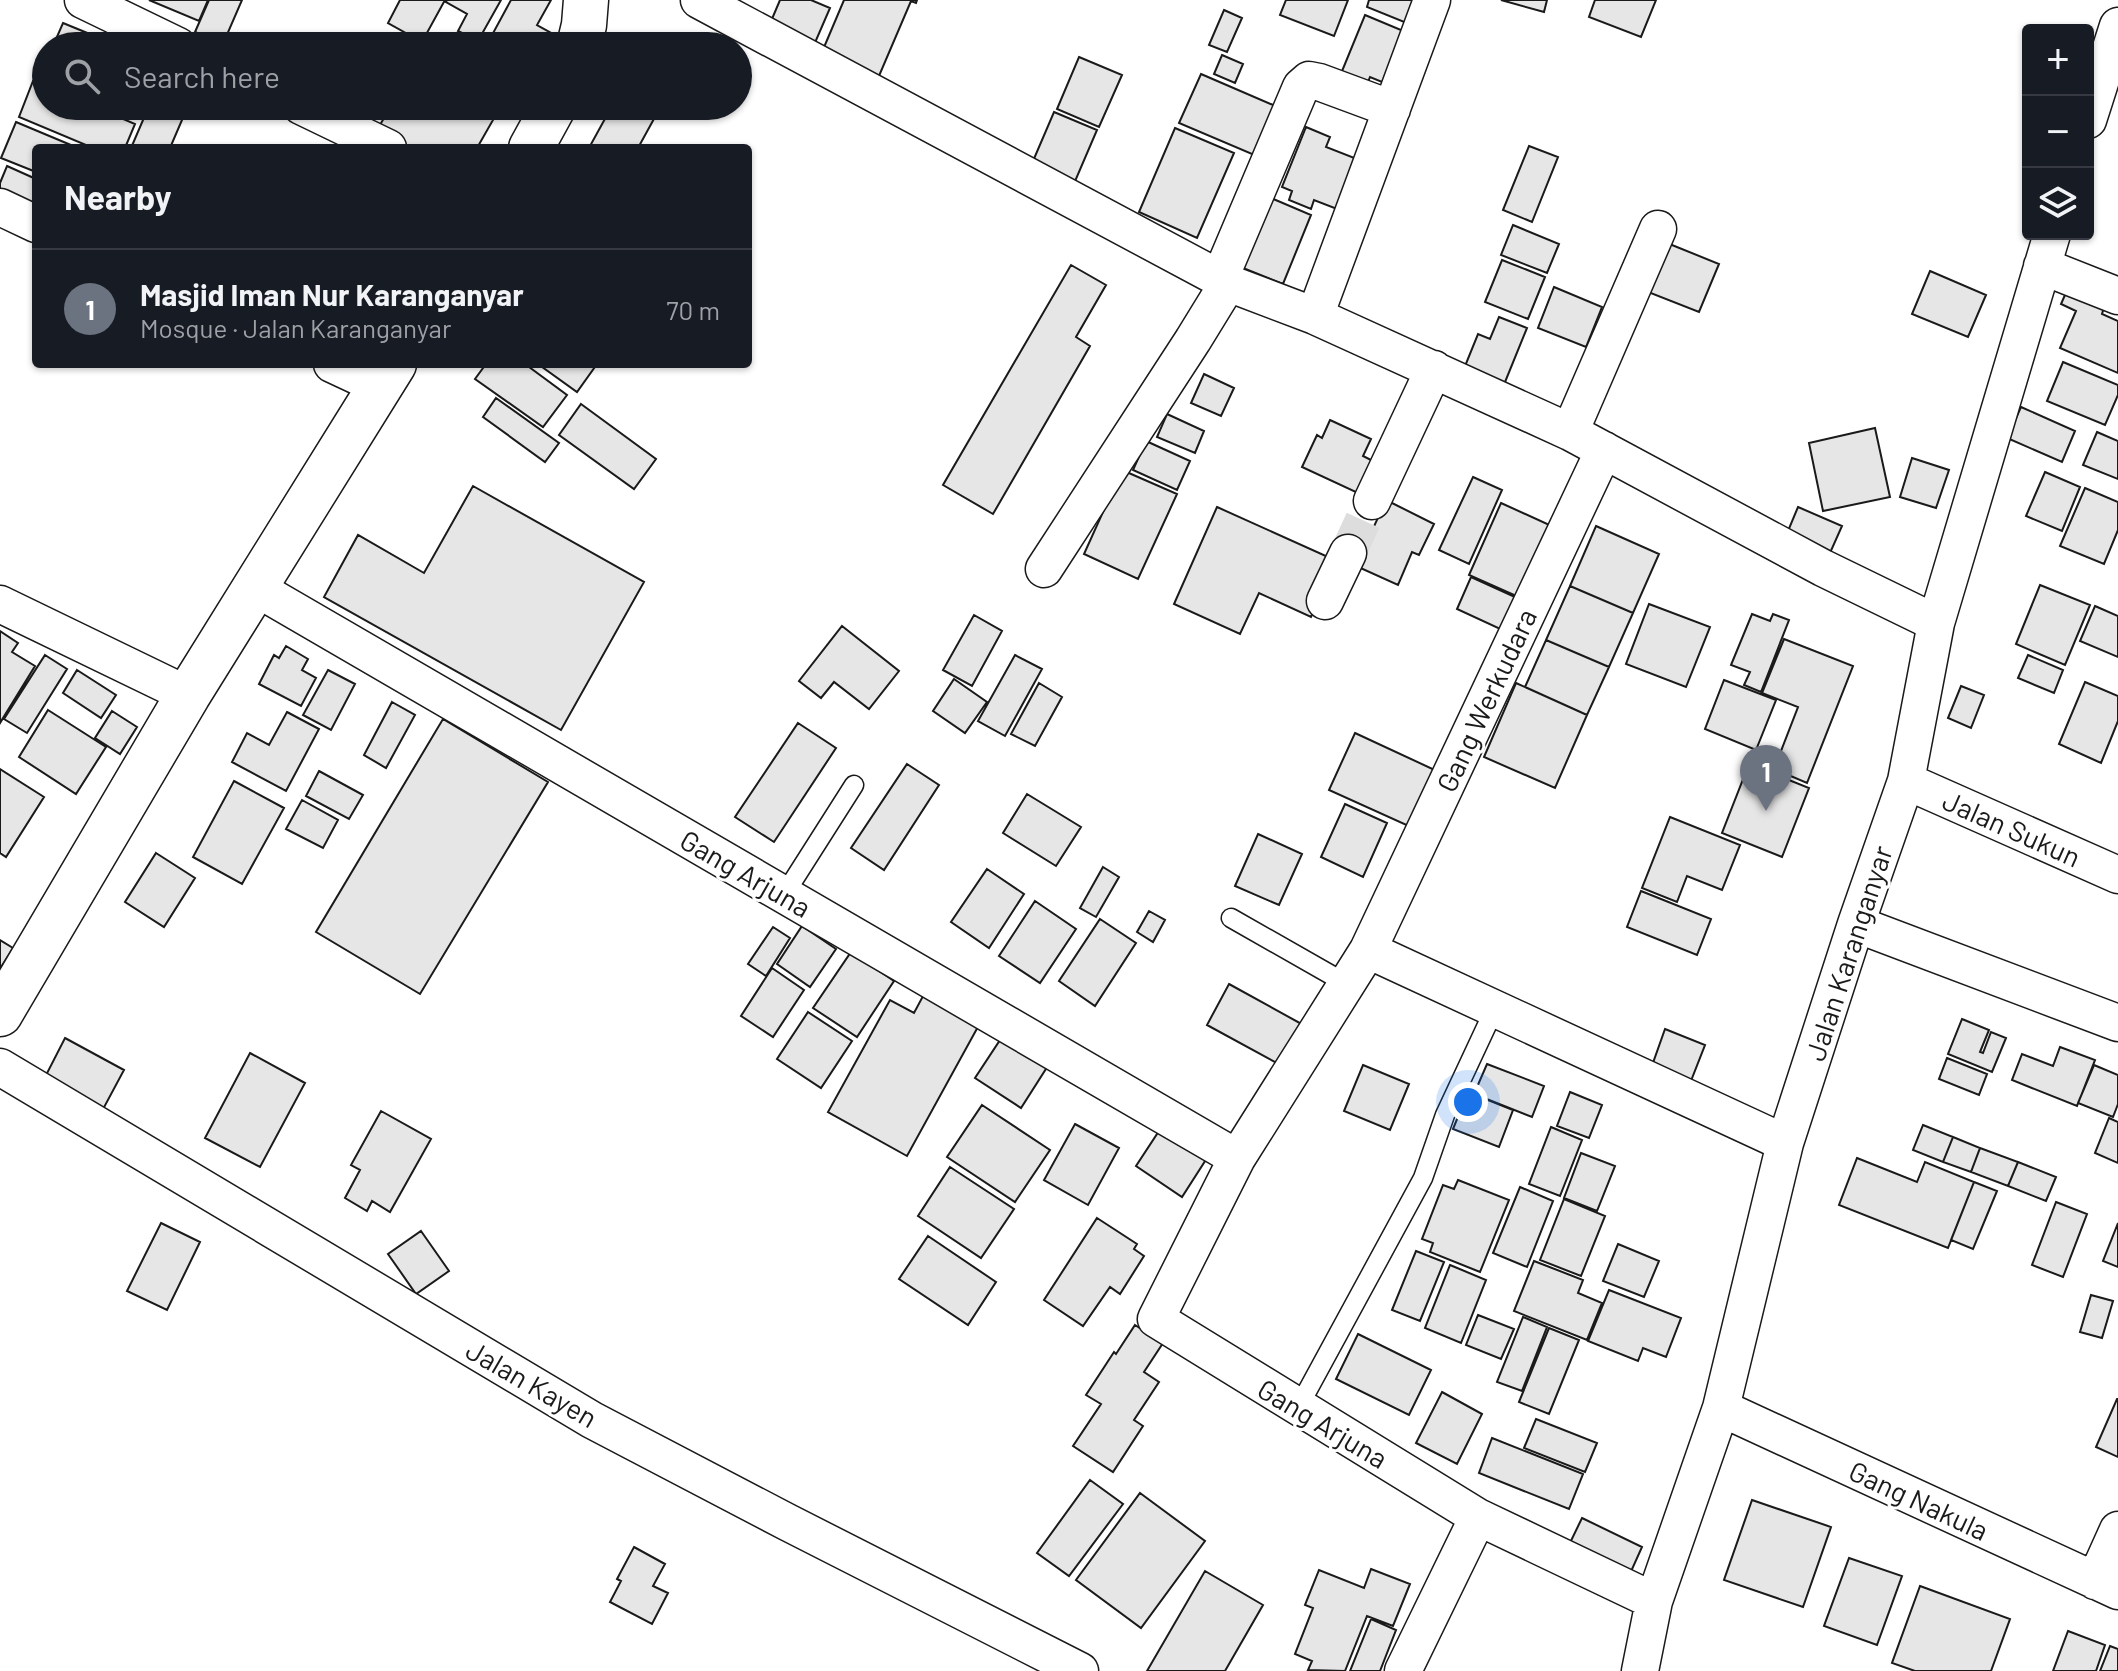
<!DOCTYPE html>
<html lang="en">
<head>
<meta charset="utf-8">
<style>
	body { margin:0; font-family:Barlow,sans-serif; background:#20242c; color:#f1f3f6 }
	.controls { position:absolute; right:24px; top:24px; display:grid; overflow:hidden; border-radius:8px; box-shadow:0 2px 6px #0004 }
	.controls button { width:72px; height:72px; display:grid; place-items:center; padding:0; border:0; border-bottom:2px solid #363941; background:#171b24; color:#f1f3f6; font:40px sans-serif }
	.you { position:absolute; left:1468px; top:1102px; width:28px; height:28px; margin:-20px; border:6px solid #fff; border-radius:50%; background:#1a73e8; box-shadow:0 0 0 12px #1a73e833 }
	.badge { display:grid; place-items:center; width:52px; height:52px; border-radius:50%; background:#c62828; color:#fff; font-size:26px; font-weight:700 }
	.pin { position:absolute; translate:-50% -66px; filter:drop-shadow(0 2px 4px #0008) }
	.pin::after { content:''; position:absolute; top:42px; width:28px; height:24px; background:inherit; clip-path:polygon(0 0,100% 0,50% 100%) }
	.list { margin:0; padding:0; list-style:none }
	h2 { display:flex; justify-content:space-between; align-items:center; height:104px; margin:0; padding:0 32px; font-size:34px }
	h2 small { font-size:26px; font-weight:400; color:#9ea1a6 }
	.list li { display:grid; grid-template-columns:52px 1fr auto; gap:24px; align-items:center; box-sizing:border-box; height:120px; padding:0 32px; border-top:2px solid #363941 }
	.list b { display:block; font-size:30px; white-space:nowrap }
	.list p { margin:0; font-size:26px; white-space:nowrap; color:#9ea1a6 }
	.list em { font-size:26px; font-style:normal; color:#9ea1a6 }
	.icon { flex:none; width:44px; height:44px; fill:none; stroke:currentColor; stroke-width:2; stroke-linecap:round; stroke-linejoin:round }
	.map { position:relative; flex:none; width:2118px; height:1671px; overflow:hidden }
	.search { position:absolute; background:#171b24; box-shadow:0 2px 6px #0004; left:32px; top:32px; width:720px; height:88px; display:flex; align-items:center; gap:20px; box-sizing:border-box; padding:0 28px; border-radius:44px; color:#9ea1a6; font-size:30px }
	.panel { position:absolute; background:#171b24; box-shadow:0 2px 6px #0004; left:32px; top:144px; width:720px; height:224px; border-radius:8px }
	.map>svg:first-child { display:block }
</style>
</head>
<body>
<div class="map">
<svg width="2118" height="1671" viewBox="0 0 2118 1671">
	<rect width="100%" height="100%" fill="#fff"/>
	<path fill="#e6e6e6" stroke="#1a1a1a" stroke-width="2" d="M 149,0 L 208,0 L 199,21 Z
		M 209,0 L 242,0 L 223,44 L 195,32 Z
		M 400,0 L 445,0 L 422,42 L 388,23 Z
		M 447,0 L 501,0 L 478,41 L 458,31 L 467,14 L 446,2 Z
		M 511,0 L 551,0 L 537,25 L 562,39 L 559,46 L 507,46 L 508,44 L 492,35 Z
		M 780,0 L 811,0 L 830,8 L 811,52 L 766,33 Z
		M 844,0 L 917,0 L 916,3 L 911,1 L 879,76 L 822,52 Z
		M 1286,0 L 1348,0 L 1334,36 L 1280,15 Z
		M 1369,0 L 1424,0 L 1414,26 L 1367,7 Z
		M 1501,0 L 1547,0 L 1544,12 Z
		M 1595,0 L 1656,0 L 1641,37 L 1589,17 Z
		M 1224,10 L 1242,18 L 1227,52 L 1209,45 Z
		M 1365,15 L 1413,35 L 1392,86 L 1370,77 L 1366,87 L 1340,76 Z
		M 63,23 L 119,46 L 53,46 Z
		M 1222,55 L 1243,64 L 1235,83 L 1214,74 Z
		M 1079,57 L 1122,75 L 1099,127 L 1057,109 Z
		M 1201,74 L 1280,108 L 1259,157 L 1179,123 Z
		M 33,81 L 46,86 L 46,106 L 93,106 L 135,124 L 125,148 L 93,148 L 19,117 Z
		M 149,106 L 188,106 L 170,148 L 131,148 Z
		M 391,106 L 468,106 L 493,120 L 477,148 L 410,148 L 377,130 Z
		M 477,106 L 505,106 L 499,118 Z
		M 612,106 L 661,106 L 638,148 L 594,148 L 590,146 Z
		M 1054,112 L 1097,130 L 1073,186 L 1030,168 Z
		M 16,122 L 78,148 L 36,148 L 36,172 L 1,158 Z
		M 1306,127 L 1330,137 L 1326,147 L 1357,159 L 1337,209 L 1314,200 L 1311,209 L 1289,200 L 1292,191 L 1282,187 Z
		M 1175,128 L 1234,153 L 1197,238 L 1139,212 Z
		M 1529,146 L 1558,157 L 1532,222 L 1503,210 Z
		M 7,166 L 36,179 L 36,209 L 0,194 L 0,183 Z
		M 1271,198 L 1311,215 L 1283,284 L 1243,268 Z
		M 1513,225 L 1559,244 L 1547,273 L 1501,255 Z
		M 1667,243 L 1719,264 L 1699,312 L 1648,292 Z
		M 1502,260 L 1545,277 L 1528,319 L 1485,302 Z
		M 1071,265 L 1106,285 L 1076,337 L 1090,346 L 993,514 L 943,485 Z
		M 1930,271 L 1986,295 L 1968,337 L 1912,314 Z
		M 1554,287 L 1602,307 L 1586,347 L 1538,328 Z
		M 2068,288 L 2105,304 L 2102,314 L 2118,321 L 2118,373 L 2060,348 L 2076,311 L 2061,304 Z
		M 1499,317 L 1527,328 L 1501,392 L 1463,371 L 1478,334 L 1490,339 Z
		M 2063,362 L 2118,385 L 2118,395 L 2105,425 L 2047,401 Z
		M 486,364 L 525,364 L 567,395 L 543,427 L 475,379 Z
		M 538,364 L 597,364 L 577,392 Z
		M 1204,374 L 1234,388 L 1221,416 L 1191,403 Z
		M 496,398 L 559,443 L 545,462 L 483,417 Z
		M 581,404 L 656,459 L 634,489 L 559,435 Z
		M 2021,407 L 2075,431 L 2062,462 L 2007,438 Z
		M 1167,414 L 1204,431 L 1195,453 L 1157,437 Z
		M 1330,420 L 1371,439 L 1363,456 L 1375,462 L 1360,494 L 1302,467 L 1317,435 L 1322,438 Z
		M 1875,428 L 1890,497 L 1823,511 L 1809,443 Z
		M 2097,432 L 2118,441 L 2118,479 L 2083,465 Z
		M 1146,441 L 1190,461 L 1177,490 L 1133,470 Z
		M 1912,458 L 1949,470 L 1936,508 L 1900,497 Z
		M 1122,470 L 1177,494 L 1138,579 L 1084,554 Z
		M 2045,472 L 2080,487 L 2062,531 L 2026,516 Z
		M 1473,477 L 1502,490 L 1469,564 L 1439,550 Z
		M 473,486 L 644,582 L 561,730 L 324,597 L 358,535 L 424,573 Z
		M 2085,488 L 2118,502 L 2118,530 L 2104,564 L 2060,546 Z
		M 1386,500 L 1434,524 L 1419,555 L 1412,552 L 1398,585 L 1356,566 Z
		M 1501,503 L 1556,528 L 1523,599 L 1469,575 Z
		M 1217,507 L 1337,561 L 1311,617 L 1259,593 L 1240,634 L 1174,604 Z
		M 1798,507 L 1842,526 L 1826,562 L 1783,543 Z
		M 1596,526 L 1659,554 L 1633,613 L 1570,586 Z
		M 1471,577 L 1526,602 L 1511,634 L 1457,609 Z
		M 2040,585 L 2090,605 L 2065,665 L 2016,644 Z
		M 1570,586 L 1633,613 L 1609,667 L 1546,640 Z
		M 1649,604 L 1710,627 L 1686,687 L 1626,664 Z
		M 2095,606 L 2118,616 L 2118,657 L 2080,641 Z
		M 1752,614 L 1770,621 L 1773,614 L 1789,620 L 1761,692 L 1744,685 L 1750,672 L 1731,665 Z
		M 974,615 L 1002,631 L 972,686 L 943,670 Z
		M 842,626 L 899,671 L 869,709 L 834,682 L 821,698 L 799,681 Z
		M 0,631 L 18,643 L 12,652 L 35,666 L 0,723 Z
		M 1784,639 L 1853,666 L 1807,783 L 1774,769 L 1798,707 L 1762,693 Z
		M 1546,640 L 1609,667 L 1587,715 L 1525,687 Z
		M 286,646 L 308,659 L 302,670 L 316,678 L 301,706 L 259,684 L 274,655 L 279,658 Z
		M 45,655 L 67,669 L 27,733 L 4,719 Z
		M 1015,655 L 1042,669 L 1005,736 L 978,721 Z
		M 2028,655 L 2063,670 L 2054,693 L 2018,678 Z
		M 77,670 L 116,695 L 101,718 L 63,693 Z
		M 328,670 L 355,684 L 331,730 L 303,715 Z
		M 954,679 L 987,702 L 965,733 L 933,711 Z
		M 1724,680 L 1776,700 L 1756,750 L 1705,729 Z
		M 2085,682 L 2118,696 L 2118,721 L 2101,763 L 2059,744 Z
		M 1039,683 L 1062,697 L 1035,746 L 1011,734 Z
		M 1516,683 L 1587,715 L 1555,788 L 1484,757 Z
		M 1961,686 L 1984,695 L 1971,728 L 1948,718 Z
		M 392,702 L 415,715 L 386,768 L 364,755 Z
		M 48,710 L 106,747 L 76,794 L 19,757 Z
		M 112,711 L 137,727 L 120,754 L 95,738 Z
		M 287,712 L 319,729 L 286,791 L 232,762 L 247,733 L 269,745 Z
		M 443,719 L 548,782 L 420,994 L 316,932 Z
		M 798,723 L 836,748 L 774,842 L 735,817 Z
		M 1355,733 L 1439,772 L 1413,828 L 1329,790 Z
		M 907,764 L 939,785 L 884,870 L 851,848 Z
		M 1749,764 L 1809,788 L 1782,857 L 1722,833 Z
		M 0,769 L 44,797 L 6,857 L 0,853 Z
		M 319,771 L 363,795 L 349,819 L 306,796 Z
		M 234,781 L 284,808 L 242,884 L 193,857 Z
		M 1027,794 L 1081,827 L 1056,866 L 1003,833 Z
		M 302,800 L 338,820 L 323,848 L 286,829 Z
		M 1345,804 L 1387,823 L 1363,877 L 1321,857 Z
		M 1670,817 L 1740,845 L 1722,890 L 1687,876 L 1677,902 L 1642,888 Z
		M 1258,834 L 1302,854 L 1279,905 L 1235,886 Z
		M 156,853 L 195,878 L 164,927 L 125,902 Z
		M 1103,867 L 1119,877 L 1096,917 L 1080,908 Z
		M 987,869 L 1024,894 L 989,948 L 951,922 Z
		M 1641,891 L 1711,919 L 1697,955 L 1627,927 Z
		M 1035,901 L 1076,929 L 1040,983 L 999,956 Z
		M 1149,911 L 1165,920 L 1153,942 L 1137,932 Z
		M 1100,919 L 1136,943 L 1095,1006 L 1059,981 Z
		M 802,926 L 836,949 L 810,987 L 777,964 Z
		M 773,927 L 790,938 L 766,976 L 748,964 Z
		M 0,940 L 13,948 L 0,969 Z
		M 851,952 L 894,981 L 857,1037 L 813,1008 Z
		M 772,968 L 804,990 L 773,1037 L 741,1016 Z
		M 930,983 L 985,1014 L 907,1156 L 828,1112 L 890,1000 L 914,1013 Z
		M 1229,984 L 1307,1027 L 1286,1068 L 1207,1025 Z
		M 808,1012 L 852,1041 L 821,1088 L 777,1059 Z
		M 1962,1019 L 1989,1030 L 1980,1052 L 1983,1053 L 1991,1032 L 2006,1038 L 1992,1072 L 1948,1054 Z
		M 1665,1029 L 1705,1045 L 1687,1091 L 1648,1077 Z
		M 1006,1031 L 1051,1061 L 1021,1108 L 975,1078 Z
		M 65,1038 L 124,1070 L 101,1113 L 43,1081 Z
		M 2060,1047 L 2095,1060 L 2077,1106 L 2012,1080 L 2022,1054 L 2053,1066 Z
		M 250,1053 L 305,1083 L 260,1167 L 205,1138 Z
		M 1947,1058 L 1987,1074 L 1979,1095 L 1939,1079 Z
		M 1487,1064 L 1544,1086 L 1532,1117 L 1474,1094 Z
		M 1363,1065 L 1409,1084 L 1390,1130 L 1344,1111 Z
		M 2094,1065 L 2118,1075 L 2118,1104 L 2113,1117 L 2078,1103 Z
		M 1468,1092 L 1513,1110 L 1499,1147 L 1453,1129 Z
		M 1570,1092 L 1602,1105 L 1589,1138 L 1557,1126 Z
		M 982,1105 L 1050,1150 L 1015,1202 L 947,1157 Z
		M 381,1111 L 431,1139 L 390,1212 L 372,1201 L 367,1211 L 345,1198 L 360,1170 L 351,1165 Z
		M 2109,1118 L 2118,1122 L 2118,1163 L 2095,1153 Z
		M 1075,1124 L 1119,1148 L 1088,1205 L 1044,1180 Z
		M 1923,1125 L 1953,1137 L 1943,1162 L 1913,1150 Z
		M 1551,1127 L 1582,1140 L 1560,1196 L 1529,1184 Z
		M 1161,1128 L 1207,1158 L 1182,1197 L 1136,1166 Z
		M 1953,1137 L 1980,1148 L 1971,1172 L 1943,1162 Z
		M 1980,1148 L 2018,1162 L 2008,1186 L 1971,1172 Z
		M 1581,1153 L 1615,1166 L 1597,1211 L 1564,1198 Z
		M 1857,1158 L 1917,1182 L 1925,1162 L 1974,1182 L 1948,1248 L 1839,1205 Z
		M 2018,1162 L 2056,1177 L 2046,1201 L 2008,1186 Z
		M 950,1167 L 1014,1209 L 981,1258 L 918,1216 Z
		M 1458,1180 L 1509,1200 L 1480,1272 L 1430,1252 L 1433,1243 L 1422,1239 L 1443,1185 L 1454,1189 Z
		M 1974,1182 L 1997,1191 L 1973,1249 L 1951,1240 Z
		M 1520,1187 L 1553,1201 L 1527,1267 L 1493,1253 Z
		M 1564,1199 L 1605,1216 L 1581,1276 L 1540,1260 Z
		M 2056,1202 L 2087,1214 L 2063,1277 L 2032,1265 Z
		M 1097,1218 L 1137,1244 L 1134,1249 L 1144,1256 L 1120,1294 L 1110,1287 L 1083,1326 L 1044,1300 Z
		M 161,1223 L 200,1242 L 167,1310 L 127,1291 Z
		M 2118,1223 L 2118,1267 L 2103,1261 Z
		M 421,1231 L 449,1271 L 416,1294 L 388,1254 Z
		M 928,1236 L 996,1282 L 968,1325 L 899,1279 Z
		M 1618,1244 L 1659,1261 L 1644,1297 L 1603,1281 Z
		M 1416,1251 L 1444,1262 L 1420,1321 L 1392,1310 Z
		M 1534,1261 L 1583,1280 L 1578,1293 L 1602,1303 L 1587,1340 L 1514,1311 Z
		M 1450,1265 L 1486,1280 L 1461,1343 L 1425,1328 Z
		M 1609,1290 L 1681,1318 L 1666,1357 L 1643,1348 L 1638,1361 L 1588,1341 Z
		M 2091,1295 L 2113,1301 L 2102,1338 L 2080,1332 Z
		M 1478,1315 L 1514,1329 L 1501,1359 L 1466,1345 Z
		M 1523,1317 L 1547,1327 L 1522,1391 L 1497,1382 Z
		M 1135,1325 L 1163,1343 L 1144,1372 L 1159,1382 L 1134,1420 L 1143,1426 L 1113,1472 L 1073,1446 L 1101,1404 L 1086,1395 L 1114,1352 L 1116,1354 Z
		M 1549,1328 L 1579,1340 L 1549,1414 L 1519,1402 Z
		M 1358,1334 L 1431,1370 L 1409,1415 L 1336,1379 Z
		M 1442,1392 L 1482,1414 L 1457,1464 L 1416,1443 Z
		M 2117,1399 L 2118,1399 L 2118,1457 L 2096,1447 Z
		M 1536,1419 L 1597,1443 L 1585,1472 L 1524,1448 Z
		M 1492,1438 L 1583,1474 L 1569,1509 L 1479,1473 Z
		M 1090,1480 L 1123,1504 L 1069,1576 L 1037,1553 Z
		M 1140,1493 L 1205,1541 L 1141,1628 L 1076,1580 Z
		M 1752,1500 L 1831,1527 L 1803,1607 L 1724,1580 Z
		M 1582,1518 L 1642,1547 L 1629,1576 L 1568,1547 Z
		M 634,1547 L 665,1564 L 653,1586 L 668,1593 L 652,1624 L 610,1602 L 621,1581 L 617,1579 Z
		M 1849,1558 L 1902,1576 L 1877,1645 L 1824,1626 Z
		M 1371,1569 L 1410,1584 L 1393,1626 L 1367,1616 L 1345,1671 L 1308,1670 L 1312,1661 L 1295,1654 L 1313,1608 L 1305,1605 L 1319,1570 L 1364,1588 Z
		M 1205,1571 L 1263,1605 L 1225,1671 L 1147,1671 Z
		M 1920,1586 L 2010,1619 L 1991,1671 L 1915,1671 L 1892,1663 Z
		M 1371,1619 L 1396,1630 L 1380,1671 L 1350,1671 Z
		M 2068,1631 L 2105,1645 L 2096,1671 L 2053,1671 Z
		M 2110,1646 L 2118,1649 L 2118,1671 L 2100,1671 Z"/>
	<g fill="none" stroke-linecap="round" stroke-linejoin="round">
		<path stroke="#ddd" stroke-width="36" stroke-dasharray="36 18" stroke-linecap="butt" d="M 1348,553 L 1372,501"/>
		<defs>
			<path id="lane" d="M 784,895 L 854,785
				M 1231,918 L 1347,984
				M 1298,1408 L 1423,1178 L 1445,1115 L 1495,1008"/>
			<path id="street" d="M 83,0 L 178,46
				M 699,0 L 1228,283 L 1315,316 L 1570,432 L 1823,568 L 1936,623
				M 301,106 L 388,148
				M 2088,120 L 2118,26
				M 0,207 L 36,224
				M 2042,266 L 2118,296
				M 1220,278 L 1301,87 L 1309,80 L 1319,82 L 1392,109
				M 1315,316 L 1432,0
				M 332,364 L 379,386
				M 1570,432 L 1658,229
				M 1372,501 L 1434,369
				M 1044,569 L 1193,340 L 1228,283
				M 256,588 L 1237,1158 L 1368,950 L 1785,1143
				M 1325,601 L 1348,553
				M 0,604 L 188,695
				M 1906,781 L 2118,875
				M 1856,924 L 2118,1023
				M 1368,950 L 1604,450
				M 0,1067 L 592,1420 L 787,1522 L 1080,1671
				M 1237,1158 L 1156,1319 L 1478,1517 L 1654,1601
				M 1721,1408 L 2118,1591
				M 2095,1581 L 2118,1530
				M 1403,1671 L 1478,1517
				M 1640,1671 L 1654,1601 L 1721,1408 L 1785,1143 L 1856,924 L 1906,781 L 1936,623 L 2052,234"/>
			<path id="secondary" d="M 579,46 L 584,25 L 586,0
				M 531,148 L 554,106
				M 0,1014 L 188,695 L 394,364"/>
		</defs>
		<use href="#lane" stroke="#1a1a1a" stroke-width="21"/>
		<use href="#street" stroke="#1a1a1a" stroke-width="39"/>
		<use href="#secondary" stroke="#1a1a1a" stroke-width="47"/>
		<use href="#lane" stroke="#fff" stroke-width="18"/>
		<use href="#street" stroke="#fff" stroke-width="36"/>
		<use href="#secondary" stroke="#fff" stroke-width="44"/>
	</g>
	<g text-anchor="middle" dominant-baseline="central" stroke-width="6" stroke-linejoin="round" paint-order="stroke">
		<g font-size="28" fill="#1a1a1a" stroke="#fff">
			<text transform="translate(1486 700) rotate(-65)">Gang Werkudara</text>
			<text transform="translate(2012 828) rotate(24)">Jalan Sukun</text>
			<text transform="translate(746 873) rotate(30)">Gang Arjuna</text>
			<text transform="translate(1848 953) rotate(-72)">Jalan Karanganyar</text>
			<text transform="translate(532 1383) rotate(30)">Jalan Kayen</text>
			<text transform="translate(1323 1423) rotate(31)">Gang Arjuna</text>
			<text transform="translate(1919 1500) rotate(25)">Gang Nakula</text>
		</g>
	</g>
</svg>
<div class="controls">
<button>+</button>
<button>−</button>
<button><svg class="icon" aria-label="layers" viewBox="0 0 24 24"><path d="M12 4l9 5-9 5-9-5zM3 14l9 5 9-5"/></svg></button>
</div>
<div class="you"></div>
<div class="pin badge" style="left:1766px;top:811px;background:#6b7280">1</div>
<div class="search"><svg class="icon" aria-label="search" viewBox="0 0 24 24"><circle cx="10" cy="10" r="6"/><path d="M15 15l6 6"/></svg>Search here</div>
<section class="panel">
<h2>Nearby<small></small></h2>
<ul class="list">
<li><span class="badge" style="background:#6b7280">1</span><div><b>Masjid Iman Nur Karanganyar</b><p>Mosque · Jalan Karanganyar</p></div><em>70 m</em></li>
</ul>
</section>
</div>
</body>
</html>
